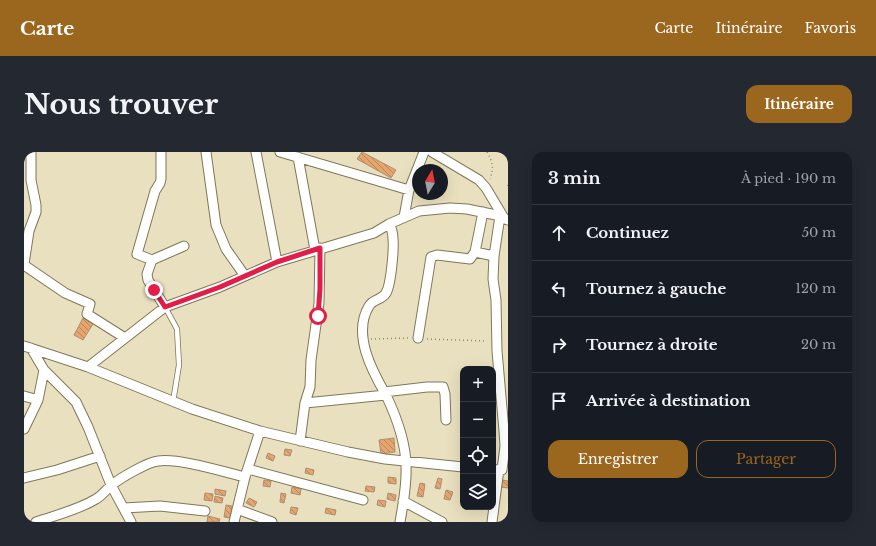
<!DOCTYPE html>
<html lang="fr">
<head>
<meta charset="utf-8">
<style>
	body { margin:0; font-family:"Libre Baskerville",serif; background:#242831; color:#f1f3f6 }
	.controls { position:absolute; right:12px; bottom:12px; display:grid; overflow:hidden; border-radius:8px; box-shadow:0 4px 16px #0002 }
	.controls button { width:36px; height:36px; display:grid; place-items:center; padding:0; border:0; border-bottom:1px solid #363941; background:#171b24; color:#f1f3f6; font:20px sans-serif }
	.compass { position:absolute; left:388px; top:12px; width:36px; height:36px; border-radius:50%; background:#171b24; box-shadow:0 4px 16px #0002; rotate:10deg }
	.stop { position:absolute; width:12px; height:12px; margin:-9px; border:3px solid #e11d48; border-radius:50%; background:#fff }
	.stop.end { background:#e11d48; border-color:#fff; box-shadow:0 1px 4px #0008 }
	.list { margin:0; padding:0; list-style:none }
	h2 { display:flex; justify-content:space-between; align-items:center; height:52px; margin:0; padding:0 16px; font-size:17px }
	h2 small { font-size:13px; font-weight:400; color:#9ea1a6 }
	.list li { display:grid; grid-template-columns:26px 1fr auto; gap:12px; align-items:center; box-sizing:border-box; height:56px; padding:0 16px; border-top:1px solid #363941 }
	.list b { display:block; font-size:15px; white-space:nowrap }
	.list em { font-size:13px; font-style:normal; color:#9ea1a6 }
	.actions { display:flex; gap:8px; padding:12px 16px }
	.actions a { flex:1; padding:9px 0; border:1px solid #9b661e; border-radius:12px; text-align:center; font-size:14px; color:#9b661e }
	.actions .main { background:#9b661e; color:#fff }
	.icon { flex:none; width:22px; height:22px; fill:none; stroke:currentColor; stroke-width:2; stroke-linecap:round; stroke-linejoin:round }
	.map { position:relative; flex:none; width:484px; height:370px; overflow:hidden; border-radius:12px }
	header { display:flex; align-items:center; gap:24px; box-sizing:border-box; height:56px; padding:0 20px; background:#9b661e; color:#fff }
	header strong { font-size:19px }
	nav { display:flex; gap:22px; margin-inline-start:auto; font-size:14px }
	.intro { display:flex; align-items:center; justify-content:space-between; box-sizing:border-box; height:96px; padding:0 24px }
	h1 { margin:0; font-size:28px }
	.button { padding:10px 18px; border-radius:12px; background:#9b661e; color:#fff; font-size:14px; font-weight:700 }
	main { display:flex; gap:24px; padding:0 24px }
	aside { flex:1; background:#171b24; border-radius:12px; box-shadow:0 4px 16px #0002 }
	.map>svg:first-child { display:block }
</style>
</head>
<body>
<header>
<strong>Carte</strong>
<nav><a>Carte</a><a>Itinéraire</a><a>Favoris</a></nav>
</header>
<div class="intro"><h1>Nous trouver</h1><a class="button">Itinéraire</a></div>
<main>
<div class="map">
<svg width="484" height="370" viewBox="0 0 484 370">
	<defs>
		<pattern id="building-back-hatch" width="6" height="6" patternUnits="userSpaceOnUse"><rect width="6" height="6" fill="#e5a56d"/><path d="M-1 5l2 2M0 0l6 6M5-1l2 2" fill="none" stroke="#ba8759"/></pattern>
	</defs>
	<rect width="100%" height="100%" fill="#e9e0bf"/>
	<path fill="url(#building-back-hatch)" stroke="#aa8f79" d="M 338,0 L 372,18 L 367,26 L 333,7 Z
		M 59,166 L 69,172 L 59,188 L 50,183 Z
		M 370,286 L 371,300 L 357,302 L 355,288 Z
		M 261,297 L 268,298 L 266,304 L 260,303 Z
		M 244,301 L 251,304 L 249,309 L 242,306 Z
		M 282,316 L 290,318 L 289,323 L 281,321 Z
		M 364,325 L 372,326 L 372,332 L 364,331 Z
		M 414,326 L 418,327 L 416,337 L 411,336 Z
		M 240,328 L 247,329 L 246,335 L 239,334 Z
		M 478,328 L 484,329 L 484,336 L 477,335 Z
		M 396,331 L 401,332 L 399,345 L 393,344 Z
		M 342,334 L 351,335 L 350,340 L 341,339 Z
		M 268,335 L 277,337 L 276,343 L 267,341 Z
		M 191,337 L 202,339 L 201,344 L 191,342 Z
		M 422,338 L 429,340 L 426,348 L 420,347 Z
		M 181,341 L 189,342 L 188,349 L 180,348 Z
		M 257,341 L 262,342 L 260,351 L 256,350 Z
		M 364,341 L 372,343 L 371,349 L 363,347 Z
		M 191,344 L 199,346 L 198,351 L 190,350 Z
		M 225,346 L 233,350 L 230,355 L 222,351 Z
		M 354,348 L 362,349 L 361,355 L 353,353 Z
		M 202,353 L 208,354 L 206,366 L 200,365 Z
		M 267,355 L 274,356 L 272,363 L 266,361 Z
		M 302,356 L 312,358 L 311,363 L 301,361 Z
		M 184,364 L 196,367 L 195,370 L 183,370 Z"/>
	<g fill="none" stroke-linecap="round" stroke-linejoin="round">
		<defs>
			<path id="lane" d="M 141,155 L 153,177 L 155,213 L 149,250"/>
			<path id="street" d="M 182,0 L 192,73 L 202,97 L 221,124
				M 232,0 L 253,110
				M 256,0 L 385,38
				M 408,0 L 455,28 L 462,36 L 480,66
				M 274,5 L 291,98
				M 476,64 L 470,104 L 469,127 L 472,148 L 473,199 L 480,279 L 481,294 L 478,318
				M 380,65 L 385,38 L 400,0
				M 451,100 L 470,104
				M 128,108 L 113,102 L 131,39 L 136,31 L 137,27 L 137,0
				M 0,112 L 5,79 L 12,60 L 12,53 L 7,28 L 7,0
				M 0,113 L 41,141 L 66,152 L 63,162 L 101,186
				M 141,155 L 124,128 L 123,122 L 128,108 L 160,94
				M 394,186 L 407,105 L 413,103 L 446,107 L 451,100 L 459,60
				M 0,194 L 64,215 L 168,257 L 236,279 L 324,300 L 361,307 L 439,315
				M 7,196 L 20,218 L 52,250 L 64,275 L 87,333 L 107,370
				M 64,215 L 141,155 L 196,135 L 253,110 L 350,81 L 365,72 L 395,59 L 426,56 L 443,57 L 472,63 L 484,68
				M 360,240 L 403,235 L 419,235 L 421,242 L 422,268
				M 362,243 C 348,219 328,182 345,154 C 349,147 358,148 362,141 C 367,133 370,97 369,87 C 369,81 368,77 365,72
				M 0,244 L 14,248
				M 281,251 L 362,243 C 372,264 382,291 382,315 C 383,333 379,352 376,370
				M 0,277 L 14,248 L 20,218
				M 276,289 L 281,251 L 286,235 L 287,208 L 295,151 L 296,96
				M 224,317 L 339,348
				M 0,326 L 33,318 L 76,304
				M 379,349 L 418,370
				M 100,356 L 136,354 L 181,359
				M 213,357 L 248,370
				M 12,370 C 32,363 54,358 72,347 C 79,343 82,337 88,333 C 96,326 124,310 134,309 C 155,306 200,320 221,325
				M 210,370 L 221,325 L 236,279
				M 468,370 L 475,317"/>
		</defs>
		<use href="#lane" stroke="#7f7758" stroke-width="6"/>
		<use href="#street" stroke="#7f7758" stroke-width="11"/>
		<path stroke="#8e8770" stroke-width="1.5" stroke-dasharray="1 3" stroke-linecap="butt" d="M 463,0 C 469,11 470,15 466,27
			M 484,33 L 484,35
			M 347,187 L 385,186
			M 403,187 L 463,189"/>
		<use href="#lane" stroke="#fff" stroke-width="4.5"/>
		<use href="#street" stroke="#fff" stroke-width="9"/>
	</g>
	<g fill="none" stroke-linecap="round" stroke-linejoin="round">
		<path stroke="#e11d48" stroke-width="5" d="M 130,138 L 141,155 L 196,135 L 253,110 L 296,96 L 296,137 L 294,164"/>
	</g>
</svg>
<div class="controls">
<button>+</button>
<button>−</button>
<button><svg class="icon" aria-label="locate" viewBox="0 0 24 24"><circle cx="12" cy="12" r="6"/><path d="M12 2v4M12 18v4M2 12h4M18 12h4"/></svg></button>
<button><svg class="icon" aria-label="layers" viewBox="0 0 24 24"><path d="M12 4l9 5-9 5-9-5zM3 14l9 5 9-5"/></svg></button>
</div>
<svg class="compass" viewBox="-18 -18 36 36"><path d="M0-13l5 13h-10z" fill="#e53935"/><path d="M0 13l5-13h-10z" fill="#9ea1a6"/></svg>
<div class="stop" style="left:294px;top:164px"></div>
<div class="stop end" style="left:130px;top:138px"></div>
</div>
<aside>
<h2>3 min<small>À pied · 190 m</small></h2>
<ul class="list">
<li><svg class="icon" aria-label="ahead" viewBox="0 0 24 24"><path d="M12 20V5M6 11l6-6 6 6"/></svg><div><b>Continuez</b></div><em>50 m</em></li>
<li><svg class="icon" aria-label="left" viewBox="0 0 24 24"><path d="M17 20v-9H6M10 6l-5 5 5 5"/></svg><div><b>Tournez à gauche</b></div><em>120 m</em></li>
<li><svg class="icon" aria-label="right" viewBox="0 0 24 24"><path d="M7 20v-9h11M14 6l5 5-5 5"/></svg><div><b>Tournez à droite</b></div><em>20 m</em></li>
<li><svg class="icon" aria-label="arrive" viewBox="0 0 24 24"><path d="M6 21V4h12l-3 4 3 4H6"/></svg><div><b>Arrivée à destination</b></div></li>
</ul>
<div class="actions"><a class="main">Enregistrer</a><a>Partager</a></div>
</aside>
</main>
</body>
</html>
